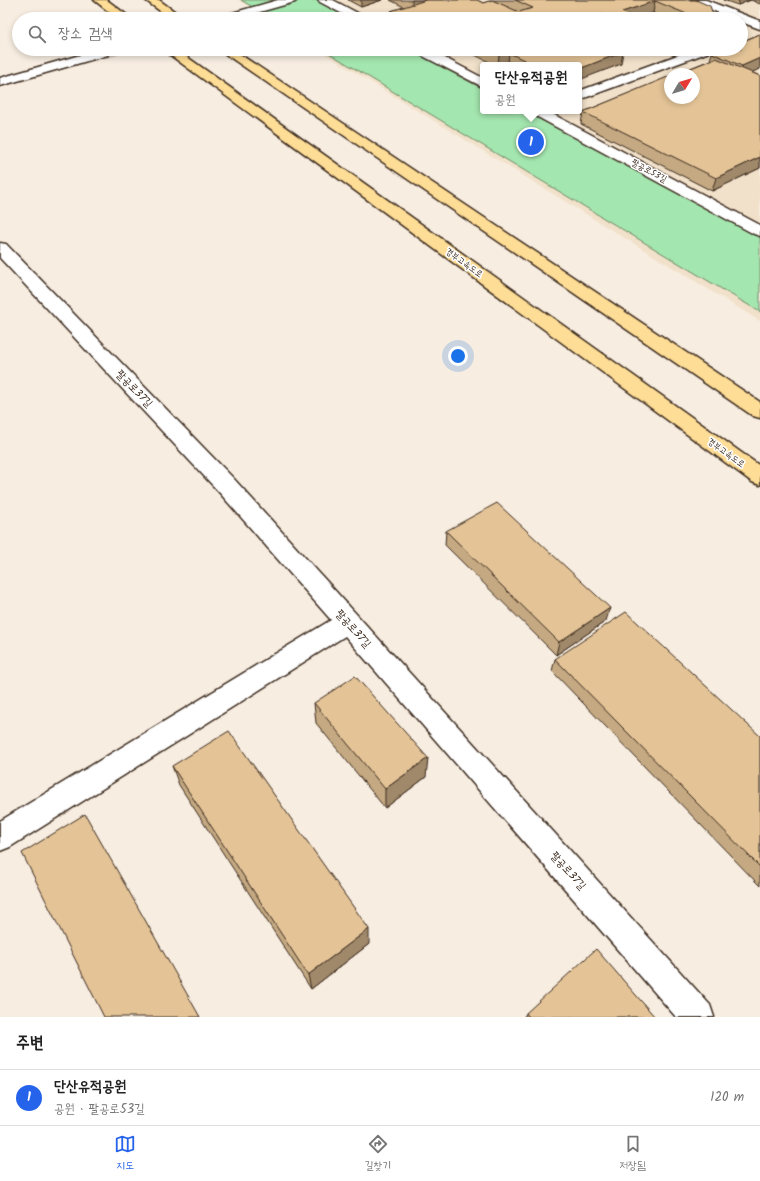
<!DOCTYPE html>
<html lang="ko">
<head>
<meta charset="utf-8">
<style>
	body { margin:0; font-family:Kalam,"Poor Story",sans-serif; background:#f6f6f6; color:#222 }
	.compass { position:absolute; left:664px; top:68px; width:36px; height:36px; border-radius:50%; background:#fff; box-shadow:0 2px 6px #0003; rotate:52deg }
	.you { position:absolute; left:458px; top:356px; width:14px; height:14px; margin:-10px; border:3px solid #fff; border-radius:50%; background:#1a73e8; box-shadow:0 0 0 6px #1a73e833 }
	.badge { display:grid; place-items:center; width:26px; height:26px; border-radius:50%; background:#2563eb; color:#fff; font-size:13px; font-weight:700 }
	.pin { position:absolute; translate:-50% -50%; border:2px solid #fff; box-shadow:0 1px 4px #0006 }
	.popup { position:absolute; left:480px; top:62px; width:102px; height:52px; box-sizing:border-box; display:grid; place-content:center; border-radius:4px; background:#fff; filter:drop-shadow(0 1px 3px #0005); font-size:13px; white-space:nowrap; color:#767676 }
	.popup b { font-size:15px; color:#222 }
	.popup::after { content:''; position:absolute; left:50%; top:100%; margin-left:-8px; border:8px solid transparent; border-top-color:#fff }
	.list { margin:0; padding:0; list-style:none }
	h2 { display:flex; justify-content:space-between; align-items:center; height:52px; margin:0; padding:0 16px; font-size:17px }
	h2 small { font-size:13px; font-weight:400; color:#767676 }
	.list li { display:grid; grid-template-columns:26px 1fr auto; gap:12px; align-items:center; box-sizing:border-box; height:56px; padding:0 16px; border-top:1px solid #e0e0e0 }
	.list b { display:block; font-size:15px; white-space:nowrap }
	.list p { margin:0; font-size:13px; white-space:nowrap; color:#767676 }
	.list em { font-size:13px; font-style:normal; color:#767676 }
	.icon { flex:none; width:22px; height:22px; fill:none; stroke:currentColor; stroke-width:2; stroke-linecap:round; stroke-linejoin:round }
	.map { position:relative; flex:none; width:760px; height:1017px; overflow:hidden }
	.search { position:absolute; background:#fff; box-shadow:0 2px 6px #0003; left:12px; right:12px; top:12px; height:44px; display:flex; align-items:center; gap:10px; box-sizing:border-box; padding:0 14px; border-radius:22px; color:#767676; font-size:15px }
	.sheet { height:108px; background:#fff }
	nav { display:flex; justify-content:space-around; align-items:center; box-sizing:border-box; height:56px; border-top:1px solid #e0e0e0; background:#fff; font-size:11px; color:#767676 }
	nav a { display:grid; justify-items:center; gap:2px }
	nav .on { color:#2563eb }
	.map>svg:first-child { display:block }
</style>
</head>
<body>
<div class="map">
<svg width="760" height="1017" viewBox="0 0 760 1017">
	<rect width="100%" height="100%" fill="#f7ede0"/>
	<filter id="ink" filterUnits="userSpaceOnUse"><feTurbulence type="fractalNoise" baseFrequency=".025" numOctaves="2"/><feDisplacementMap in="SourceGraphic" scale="8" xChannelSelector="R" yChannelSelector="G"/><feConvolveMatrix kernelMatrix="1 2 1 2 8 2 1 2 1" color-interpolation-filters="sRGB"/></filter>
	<g filter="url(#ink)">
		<path fill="#f1e1ca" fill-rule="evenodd" d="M 238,0 L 760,0 L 760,321 L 317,49 L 741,49 L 741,19 L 269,19 ZM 483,65 L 579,65 L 579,111 L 483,111 ZM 670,74 L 694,74 L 694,98 L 670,98 Z"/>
		<path fill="#a4e6af" stroke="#708866" d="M 241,0 L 316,0 L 352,19 L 272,19 Z
			M 322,49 L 408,49 L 483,89 L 483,111 L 525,111 L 760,236 L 760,312 Z"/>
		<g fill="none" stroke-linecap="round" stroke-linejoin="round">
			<path stroke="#d1c6b9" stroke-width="13" stroke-dasharray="13 6" stroke-linecap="butt" d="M 104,52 L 116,49"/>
			<defs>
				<path id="minor" d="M 278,0 L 297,0 L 295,2 L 235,19 L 225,19 L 223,17 L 225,15 Z
					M 690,0 L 706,0 L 760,21 L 760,29 L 741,22 L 741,19 L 734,19 L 692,2 Z
					M 101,49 L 108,49 L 110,52 L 108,55 L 0,86 L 0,78 Z
					M 694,49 L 711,49 L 709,52 L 579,100 L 579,91 Z
					M 0,243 L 6,244 L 234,479 L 710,1005 L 714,1017 L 676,1017 L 345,636 L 10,847 L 0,851 L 0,821 L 331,620 L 218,491 L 0,258 Z"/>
				<path id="tertiary" d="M 318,0 L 333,0 L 365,17 L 367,19 L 352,19 L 320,2 Z
					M 413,49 L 428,49 L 483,78 L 483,87 L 415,52 Z
					M 530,111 L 547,111 L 760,225 L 760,236 L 754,234 L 532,114 Z"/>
				<path id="motorway" d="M 94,0 L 107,0 L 132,19 L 118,19 Z
					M 145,0 L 159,0 L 185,19 L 171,19 Z
					M 162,49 L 176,49 L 760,466 L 760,485 L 752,482 Z
					M 218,49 L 232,49 L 760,402 L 760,418 L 753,416 Z"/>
			</defs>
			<use href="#minor" stroke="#3b2a1e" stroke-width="3"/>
			<use href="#tertiary" stroke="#3b2a1e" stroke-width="3"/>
			<use href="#motorway" stroke="#3b2a1e" stroke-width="3"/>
			<use href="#minor" fill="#fff" fill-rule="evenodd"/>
			<use href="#tertiary" fill="#fff" fill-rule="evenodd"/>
			<use href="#motorway" fill="#fedd96" fill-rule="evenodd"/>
		</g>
		<path fill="#c4a982" stroke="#3b2a1e" d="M 348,0 L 382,0 L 361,7 Z
			M 390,0 L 477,0 L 483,3 L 490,1 L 489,0 L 696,0 L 713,19 L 668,19 L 653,13 L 636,18 L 638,19 L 391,19 L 391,11 L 404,7 Z
			M 723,0 L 760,0 L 760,4 L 751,0 L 738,5 Z
			M 760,34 L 760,69 L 751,72 L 760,76 L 760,168 L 712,191 L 581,124 L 583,112 L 710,60 L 712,53 Z
			M 463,49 L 617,49 L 621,64 L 601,71 L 600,72 L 579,65 L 509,65 L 508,64 L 508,63 L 503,65 L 495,65 Z
			M 446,531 L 606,621 L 556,655 L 445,545 Z
			M 555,659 L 760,736 L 760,886 L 552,671 Z
			M 314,703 L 426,777 L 385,808 L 316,723 Z
			M 172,766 L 369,944 L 311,989 L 179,785 Z
			M 526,1013 L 655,1017 L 524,1017 Z"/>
		<path fill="#a0896a" stroke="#3b2a1e" d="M 361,0 L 382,0 L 361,7 Z
			M 412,0 L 442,0 L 412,11 Z
			M 739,0 L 751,0 L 738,5 Z
			M 655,1 L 653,13 L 634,19 L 622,12 Z
			M 603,14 L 602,19 L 587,19 Z
			M 510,15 L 510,19 L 498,19 Z
			M 516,49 L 548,49 L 509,53 L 508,63 L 503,65 L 498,65 L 499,55 Z
			M 623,52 L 621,64 L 579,80 L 579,69 Z
			M 760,58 L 760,69 L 738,78 L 742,66 Z
			M 760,157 L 760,168 L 712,191 L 716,178 Z
			M 610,608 L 606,621 L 556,655 L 559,642 Z
			M 428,758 L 426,777 L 385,808 L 385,789 Z
			M 369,929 L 369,944 L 311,989 L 308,975 Z"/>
		<path fill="#e4c497" stroke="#3b2a1e" d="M 426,0 L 477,0 L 483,3 L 492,0 L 519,12 L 533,8 L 515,0 L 696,0 L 710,6 L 714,17 L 709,19 L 699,19 L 655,1 L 622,12 L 638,19 L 615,19 L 603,14 L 587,19 L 519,19 L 510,15 L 498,19 L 437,19 L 435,18 L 432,19 L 407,19 L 391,11 Z
			M 760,34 L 760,58 L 742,66 L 712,53 L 722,49 L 741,49 L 741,42 Z
			M 488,49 L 516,49 L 499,55 Z
			M 519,49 L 617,49 L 623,52 L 579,69 L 579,65 L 535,65 L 509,53 Z
			M 716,58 L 760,76 L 760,157 L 716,178 L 583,112 L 670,76 L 670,98 L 694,98 L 694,74 L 676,74 Z
			M 497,503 L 610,608 L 559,642 L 446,531 Z
			M 626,612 L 760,736 L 760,867 L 555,659 Z
			M 355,676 L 428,758 L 385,789 L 314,703 Z
			M 229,731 L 369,929 L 308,975 L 172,766 Z
			M 85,814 L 200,1017 L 104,1017 L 22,853 Z
			M 596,949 L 655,1017 L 529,1017 L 526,1013 Z"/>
	</g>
	<g text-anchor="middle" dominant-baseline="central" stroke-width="3" stroke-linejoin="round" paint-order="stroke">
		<g font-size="9" fill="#3b2a1e" stroke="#fff">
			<text transform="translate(649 171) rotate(28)">팔공로53길</text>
			<text transform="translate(464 263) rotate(36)">경부고속도로</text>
			<text transform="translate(726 453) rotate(36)">경부고속도로</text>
		</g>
		<g font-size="11" fill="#3b2a1e" stroke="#fff">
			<text transform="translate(134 389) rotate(46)">팔공로37길</text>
			<text transform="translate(353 629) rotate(48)">팔공로37길</text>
			<text transform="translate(568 871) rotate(48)">팔공로37길</text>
		</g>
	</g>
</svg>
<svg class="compass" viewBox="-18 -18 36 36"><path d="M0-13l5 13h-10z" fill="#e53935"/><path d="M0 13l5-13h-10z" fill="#767676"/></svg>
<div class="you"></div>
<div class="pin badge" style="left:531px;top:142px">1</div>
<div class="popup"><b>단산유적공원</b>공원</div>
<div class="search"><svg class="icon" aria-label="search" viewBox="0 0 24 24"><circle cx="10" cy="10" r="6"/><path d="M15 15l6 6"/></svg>장소 검색</div>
</div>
<section class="sheet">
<h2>주변<small></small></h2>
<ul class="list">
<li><span class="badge">1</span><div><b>단산유적공원</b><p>공원 · 팔공로53길</p></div><em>120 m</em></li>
</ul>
</section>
<nav>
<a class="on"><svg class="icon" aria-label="map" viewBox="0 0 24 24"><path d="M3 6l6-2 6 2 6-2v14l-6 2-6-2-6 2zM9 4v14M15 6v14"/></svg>지도</a>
<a><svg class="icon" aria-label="directions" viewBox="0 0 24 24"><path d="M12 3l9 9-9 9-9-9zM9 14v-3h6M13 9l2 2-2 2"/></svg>길찾기</a>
<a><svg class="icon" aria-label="saved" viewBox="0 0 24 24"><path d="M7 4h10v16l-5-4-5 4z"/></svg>저장됨</a>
</nav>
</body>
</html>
